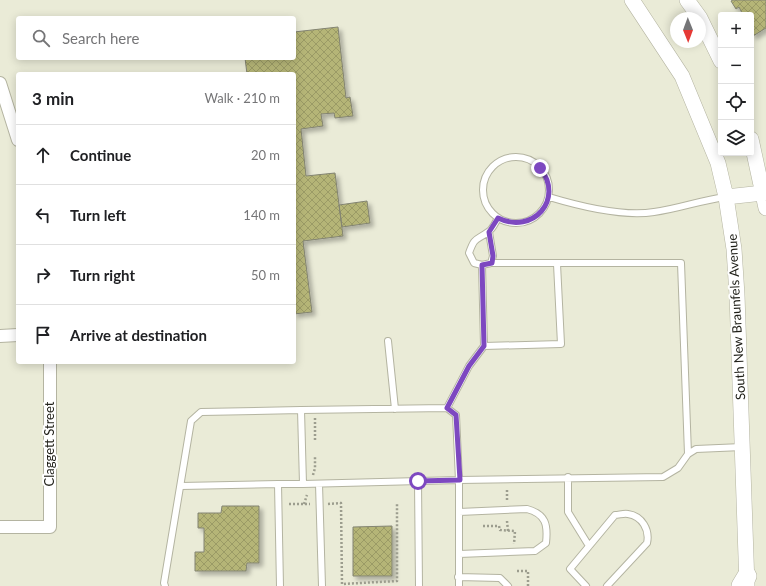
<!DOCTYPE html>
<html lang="en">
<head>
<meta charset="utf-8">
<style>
	body { margin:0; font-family:Lato,sans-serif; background:#f6f6f6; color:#202124 }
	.controls { position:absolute; right:12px; top:12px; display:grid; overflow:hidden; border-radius:4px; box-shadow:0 2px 10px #0003 }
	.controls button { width:36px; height:36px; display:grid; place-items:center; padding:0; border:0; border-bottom:1px solid #e0e0e0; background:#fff; color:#202124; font:20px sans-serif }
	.compass { position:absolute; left:670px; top:12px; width:36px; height:36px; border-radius:50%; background:#fff; box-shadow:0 2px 10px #0003; rotate:179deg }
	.stop { position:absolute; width:12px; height:12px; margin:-9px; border:3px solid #7d48c0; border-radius:50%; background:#fff }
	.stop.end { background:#7d48c0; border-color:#fff; box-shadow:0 1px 4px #0008 }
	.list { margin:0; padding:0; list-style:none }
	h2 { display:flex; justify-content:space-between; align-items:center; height:52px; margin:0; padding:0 16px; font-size:17px }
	h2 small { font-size:13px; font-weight:400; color:#757577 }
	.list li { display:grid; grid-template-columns:26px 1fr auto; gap:12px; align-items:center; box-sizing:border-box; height:60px; padding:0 16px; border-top:1px solid #e0e0e0 }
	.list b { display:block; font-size:15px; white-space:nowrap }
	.list em { font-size:13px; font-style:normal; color:#757577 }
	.icon { flex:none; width:22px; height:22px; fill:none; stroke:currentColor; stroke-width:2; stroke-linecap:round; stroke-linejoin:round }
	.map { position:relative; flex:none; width:766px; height:586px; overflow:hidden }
	.search { position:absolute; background:#fff; box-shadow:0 2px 10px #0003; left:16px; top:16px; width:280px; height:44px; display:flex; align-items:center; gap:10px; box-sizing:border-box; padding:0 14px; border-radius:4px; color:#757577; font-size:15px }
	.panel { position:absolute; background:#fff; box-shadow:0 2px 10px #0003; left:16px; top:72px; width:280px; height:292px; border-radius:4px }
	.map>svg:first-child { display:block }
</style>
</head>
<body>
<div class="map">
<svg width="766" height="586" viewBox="0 0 766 586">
	<defs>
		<pattern id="building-cross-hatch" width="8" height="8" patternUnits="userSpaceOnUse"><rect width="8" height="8" fill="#b5b577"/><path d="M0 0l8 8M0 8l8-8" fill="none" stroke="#9b9b66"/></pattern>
		<filter id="shadow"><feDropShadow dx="3.5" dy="3.5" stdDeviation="2" flood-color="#0004"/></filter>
	</defs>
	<rect width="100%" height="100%" fill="#eaebd7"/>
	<path fill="url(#building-cross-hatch)" stroke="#838472" filter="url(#shadow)" d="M 733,0 L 766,0 L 766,28 L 753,36 L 751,32 L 751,15 L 741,15 L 742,13 L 739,7 L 736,9 L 731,1 Z
		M 338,27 L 346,98 L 350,97 L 353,116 L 335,118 L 334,113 L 321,114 L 323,126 L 301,129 L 306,176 L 335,173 L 343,236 L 303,241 L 312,312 L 294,314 L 294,74 L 247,74 L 245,58 L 294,58 L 294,32 Z
		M 367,201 L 370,223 L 342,227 L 339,205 Z
		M 222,506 L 259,506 L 259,563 L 247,563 L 246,571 L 195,571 L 195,552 L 204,552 L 204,528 L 198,528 L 198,513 L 221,513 Z
		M 392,526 L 392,576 L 353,576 L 353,527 Z"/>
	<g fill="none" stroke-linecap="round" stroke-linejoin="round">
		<defs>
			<path id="service" d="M483 190a33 33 0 1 1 66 0a33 33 0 1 1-66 0Z
				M 549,197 C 579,206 623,217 654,212 C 678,209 701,200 726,197
				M 498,218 C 495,223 493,229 488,232 C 476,241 475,236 469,253 L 474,263 L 482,265 L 491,263 L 681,263 L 688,454
				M 489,232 L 493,256 L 491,263
				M 482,265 L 484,346 L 561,344 L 557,264
				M 388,341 L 395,409
				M 447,408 L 469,366 L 484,346
				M 301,410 L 447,408 L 456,415 L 459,480 L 663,477 L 678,468 L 688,454 L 696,449 L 742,447
				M 568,477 L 568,512 L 589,546
				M 418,481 L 419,586
				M 303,484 L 459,480 L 459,586
				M 319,484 L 322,586
				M 181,486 L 278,484
				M 459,554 L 535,551 L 546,543 C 548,525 546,514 527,509 L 459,512
				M 458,577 L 500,578 L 508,586
				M 165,586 L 164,583 L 191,421 L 201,412 L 301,410 L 303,484 L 278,484 L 280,586
				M 586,586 L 570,569 L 615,515 C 619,515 624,513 628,514 C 642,516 650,530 647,543 L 607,586"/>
			<path id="minor" d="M 0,83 L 18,140
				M 0,336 L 18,335
				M 0,527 L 50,527 L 50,362"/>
			<path id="tertiary" d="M 632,0 L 682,76 L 718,163 L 726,197 L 734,249 L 737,295 L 747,586
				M 687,0 L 700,18
				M 700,18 L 721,61
				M 751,139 L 766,208
				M 726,197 L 763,193"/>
			<path id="primary" d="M 741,586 L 747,576"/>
		</defs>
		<use href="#service" stroke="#b4b4a1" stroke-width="8"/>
		<use href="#minor" stroke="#b4b4a1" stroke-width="14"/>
		<use href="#tertiary" stroke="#b4b4a1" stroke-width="16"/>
		<use href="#primary" stroke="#b4b4a1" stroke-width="20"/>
		<path stroke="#9c9d8e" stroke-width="2.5" stroke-dasharray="2 2" stroke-linecap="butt" d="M 315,418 L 315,440
			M 313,475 L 315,468 L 315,457
			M 507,490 L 507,501
			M 289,504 L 310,504
			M 304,504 L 307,495
			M 328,504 L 341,503 L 342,584 L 397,581 L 397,503
			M 507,521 L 508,531
			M 483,526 L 499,526 L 500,530 L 515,531 L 514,544
			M 517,571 L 528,571 L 528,586"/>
		<use href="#service" stroke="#fff" stroke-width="6"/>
		<use href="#minor" stroke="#fff" stroke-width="12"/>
		<use href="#tertiary" stroke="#fff" stroke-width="15"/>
		<use href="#primary" stroke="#fff" stroke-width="19"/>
	</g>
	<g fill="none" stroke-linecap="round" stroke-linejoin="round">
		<path stroke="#7d48c0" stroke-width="5" d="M 418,481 L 460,480 L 456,415 L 447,408 L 469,366 L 484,346 L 482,265 L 492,263 L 493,256 L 489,232 L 498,218 C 533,235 565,199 540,168"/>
	</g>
	<g text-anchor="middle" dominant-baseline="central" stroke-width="4" stroke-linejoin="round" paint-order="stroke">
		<g font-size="13" fill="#1f1f18" stroke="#fff">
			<text transform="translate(736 317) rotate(-93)">South New Braunfels Avenue</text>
			<text transform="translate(49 444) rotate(-90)">Claggett Street</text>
		</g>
	</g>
</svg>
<div class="controls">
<button>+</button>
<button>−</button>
<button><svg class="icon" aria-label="locate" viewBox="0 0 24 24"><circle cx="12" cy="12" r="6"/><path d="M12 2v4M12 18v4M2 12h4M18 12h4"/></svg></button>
<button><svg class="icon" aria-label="layers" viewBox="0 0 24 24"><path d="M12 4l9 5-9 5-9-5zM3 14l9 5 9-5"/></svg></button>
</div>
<svg class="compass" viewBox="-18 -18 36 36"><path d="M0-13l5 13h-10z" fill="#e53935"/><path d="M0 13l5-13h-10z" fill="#757577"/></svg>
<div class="stop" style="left:418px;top:481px"></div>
<div class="stop end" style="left:540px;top:168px"></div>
<div class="search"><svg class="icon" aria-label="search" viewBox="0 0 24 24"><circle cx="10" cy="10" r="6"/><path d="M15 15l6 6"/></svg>Search here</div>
<section class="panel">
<h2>3 min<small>Walk · 210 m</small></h2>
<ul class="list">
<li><svg class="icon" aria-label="ahead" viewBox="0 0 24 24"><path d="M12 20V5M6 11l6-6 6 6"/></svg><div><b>Continue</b></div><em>20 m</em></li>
<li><svg class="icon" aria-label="left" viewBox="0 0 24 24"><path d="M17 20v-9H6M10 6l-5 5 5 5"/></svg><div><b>Turn left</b></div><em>140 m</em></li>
<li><svg class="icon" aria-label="right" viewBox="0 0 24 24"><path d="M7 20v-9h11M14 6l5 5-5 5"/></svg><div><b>Turn right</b></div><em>50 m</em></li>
<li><svg class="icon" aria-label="arrive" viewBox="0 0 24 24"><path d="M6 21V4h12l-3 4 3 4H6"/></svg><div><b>Arrive at destination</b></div></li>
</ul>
</section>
</div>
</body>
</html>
